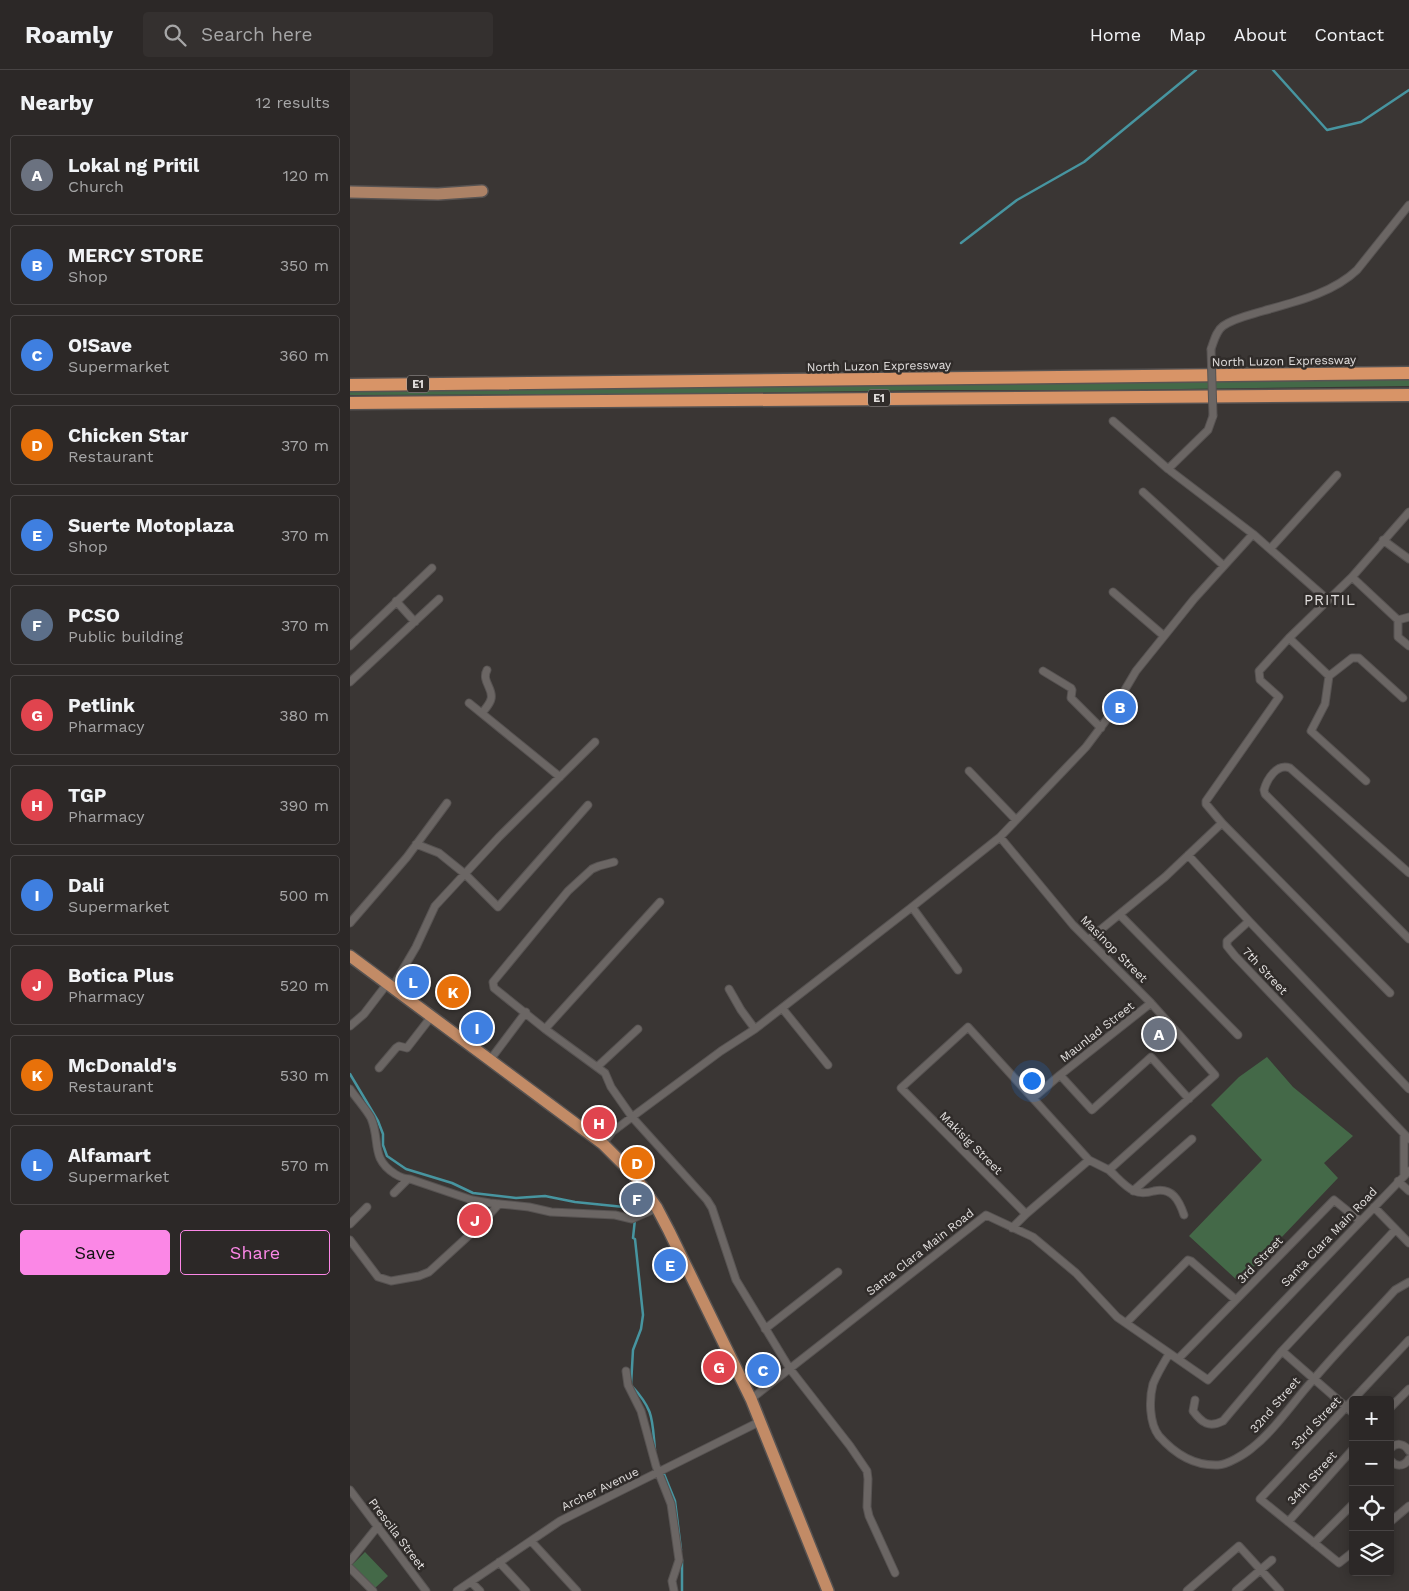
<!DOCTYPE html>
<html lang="en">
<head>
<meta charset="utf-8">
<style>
	body { margin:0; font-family:"Work Sans",sans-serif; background:#34302f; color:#f1f3f6 }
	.controls { position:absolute; right:15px; bottom:15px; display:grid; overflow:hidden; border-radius:5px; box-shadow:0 2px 12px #0003 }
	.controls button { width:45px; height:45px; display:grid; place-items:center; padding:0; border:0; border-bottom:1px solid #484444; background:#2c2827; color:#f1f3f6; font:25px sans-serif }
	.you { position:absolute; left:681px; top:1010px; width:18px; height:18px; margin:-12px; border:4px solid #fff; border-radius:50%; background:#1a73e8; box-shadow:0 0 0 8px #1a73e833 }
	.badge { display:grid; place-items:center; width:32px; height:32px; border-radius:50%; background:#fb87e6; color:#fff; font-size:16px; font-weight:700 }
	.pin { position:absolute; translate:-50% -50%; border:2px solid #fff; box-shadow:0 1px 5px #0006 }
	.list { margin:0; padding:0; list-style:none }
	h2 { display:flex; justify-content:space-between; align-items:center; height:65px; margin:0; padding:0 20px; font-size:21px }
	h2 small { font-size:16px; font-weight:400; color:#a6a6a7 }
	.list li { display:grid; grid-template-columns:32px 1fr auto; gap:15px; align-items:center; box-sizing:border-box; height:80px; margin:0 10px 10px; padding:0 10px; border:1px solid #484444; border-radius:5px }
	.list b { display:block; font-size:19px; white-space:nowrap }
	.list p { margin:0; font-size:16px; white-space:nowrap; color:#a6a6a7 }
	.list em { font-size:16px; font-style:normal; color:#a6a6a7 }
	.actions { display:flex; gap:10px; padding:15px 20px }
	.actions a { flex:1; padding:11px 0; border:1px solid #fb87e6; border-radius:5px; text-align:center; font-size:18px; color:#fb87e6 }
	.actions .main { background:#fb87e6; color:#111 }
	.icon { flex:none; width:28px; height:28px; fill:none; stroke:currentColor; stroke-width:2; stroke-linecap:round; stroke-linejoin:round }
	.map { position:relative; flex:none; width:1059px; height:1521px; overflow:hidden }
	header { display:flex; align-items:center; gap:30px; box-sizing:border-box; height:70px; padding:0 25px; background:#2c2827; border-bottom:1px solid #484444 }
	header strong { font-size:24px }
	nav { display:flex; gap:28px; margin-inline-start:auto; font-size:18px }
	.search { width:350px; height:45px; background:#34302f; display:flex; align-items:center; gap:12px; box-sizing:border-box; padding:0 18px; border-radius:5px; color:#a6a6a7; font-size:19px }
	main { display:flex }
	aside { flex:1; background:#2c2827 }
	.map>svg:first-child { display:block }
</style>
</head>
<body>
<header>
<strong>Roamly</strong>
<div class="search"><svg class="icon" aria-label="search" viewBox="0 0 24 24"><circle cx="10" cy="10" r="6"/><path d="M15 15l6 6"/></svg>Search here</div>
<nav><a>Home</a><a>Map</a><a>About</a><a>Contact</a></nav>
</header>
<main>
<aside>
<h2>Nearby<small>12 results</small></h2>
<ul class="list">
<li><span class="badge" style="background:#6b7280">A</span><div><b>Lokal ng Pritil</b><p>Church</p></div><em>120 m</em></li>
<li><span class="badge" style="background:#3f7fe0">B</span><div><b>MERCY STORE</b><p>Shop</p></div><em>350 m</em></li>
<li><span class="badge" style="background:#3f7fe0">C</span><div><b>O!Save</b><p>Supermarket</p></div><em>360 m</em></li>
<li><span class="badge" style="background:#e8710a">D</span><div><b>Chicken Star</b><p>Restaurant</p></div><em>370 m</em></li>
<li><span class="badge" style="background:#3f7fe0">E</span><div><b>Suerte Motoplaza</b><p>Shop</p></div><em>370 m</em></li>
<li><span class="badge" style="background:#5c6f8a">F</span><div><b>PCSO</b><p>Public building</p></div><em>370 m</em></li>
<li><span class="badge" style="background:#e0444e">G</span><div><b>Petlink</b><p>Pharmacy</p></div><em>380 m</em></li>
<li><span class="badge" style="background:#e0444e">H</span><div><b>TGP</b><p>Pharmacy</p></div><em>390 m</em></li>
<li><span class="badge" style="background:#3f7fe0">I</span><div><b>Dali</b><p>Supermarket</p></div><em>500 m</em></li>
<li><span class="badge" style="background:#e0444e">J</span><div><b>Botica Plus</b><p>Pharmacy</p></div><em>520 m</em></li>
<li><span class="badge" style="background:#e8710a">K</span><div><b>McDonald's</b><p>Restaurant</p></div><em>530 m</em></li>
<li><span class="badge" style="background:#3f7fe0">L</span><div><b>Alfamart</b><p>Supermarket</p></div><em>570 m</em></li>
</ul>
<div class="actions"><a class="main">Save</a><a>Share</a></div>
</aside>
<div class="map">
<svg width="1059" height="1521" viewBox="0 0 1059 1521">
	<rect width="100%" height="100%" fill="#3a3634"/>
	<path fill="#446948" d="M 1059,308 L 1059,316 L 760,320 L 579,320 L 319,324 L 0,325 L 0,317 Z
		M 917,987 L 943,1017 L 1003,1066 L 974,1093 L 988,1108 L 889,1212 L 839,1166 L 912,1090 L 861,1035 L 889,1007 Z
		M 15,1482 L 38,1506 L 24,1519 L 2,1495 Z"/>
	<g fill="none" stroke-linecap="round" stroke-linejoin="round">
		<path stroke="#4795a0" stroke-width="2.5" d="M 923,0 L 977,60 L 1011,52 L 1059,20
			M 611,173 L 667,130 L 734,92 L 846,0
			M 0,1004 L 28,1051 L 33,1064 L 33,1075 L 37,1086 L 56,1099 L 102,1113 L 123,1123 L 166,1128 L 195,1126 L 225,1132 L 274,1137 L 285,1149 L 283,1168 L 285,1169 L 293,1245 L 291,1259 L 283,1280 L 281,1315 C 304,1340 302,1348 305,1380
			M 314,1404 L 325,1431 L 331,1480
			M 332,1490 L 332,1521"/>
		<defs>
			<path id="minor" d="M 861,279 C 864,271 866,261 873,256 C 884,248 900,245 913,241 C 945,232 983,223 1007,200 L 1059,135
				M 763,351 L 818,399 L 903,464 L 978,530
				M 818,399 L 858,360 L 863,346
				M 793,422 L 874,496
				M 1033,470 L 1059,489
				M 920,479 L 987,405
				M 1002,507 L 1048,550 L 1048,567 L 1059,576
				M 763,522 L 814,566
				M 46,531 L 65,552
				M 1048,550 L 1059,547
				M 939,568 L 979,606 L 975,634 L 961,661 L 1016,711
				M 0,576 L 82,498
				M 693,601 L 721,618 L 722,620 L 721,628 L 751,658
				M 979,606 L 1002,588 L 1009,588 L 1053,628
				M 0,612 L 89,529
				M 119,633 L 210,707
				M 132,643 C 135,639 140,634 141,629 C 144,619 131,611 137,600
				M 619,701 L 666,750
				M 650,767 L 723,855 L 801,933 L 865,1005 L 759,1100 L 739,1090 L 618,957 L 551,1018 L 676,1144
				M 66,774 L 89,783 L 115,804 L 148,837 L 238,735
				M 838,785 L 899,851
				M 264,792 L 249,796 L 242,799 L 218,821 L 143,912 L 144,918 L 195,959 L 255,1003 L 261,1017 L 282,1047 L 357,1130 L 362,1138 L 386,1210 L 440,1299 L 500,1376 L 517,1401 L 518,1409 L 517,1437 L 519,1446 L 545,1503
				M 1059,803 L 940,698 C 927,693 917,709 914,720 L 915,724 L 1059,869
				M 562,837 L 608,900
				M 770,845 L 888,965
				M 0,853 L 57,787 L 97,733
				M 738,870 L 815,807 L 872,753
				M 42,918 L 66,877 L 85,836 L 149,767 L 245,672
				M 379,919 L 391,940 L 405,959
				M 1040,923 L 872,753 L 856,734 L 856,731 L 929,627 L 910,610 L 909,601 L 939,568 L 1002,507 L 1059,442
				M 432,938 L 478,995
				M 0,956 L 14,944 L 37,914
				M 195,959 L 310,832
				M 140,990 L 176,942
				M 247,997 L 288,959
				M 29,998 L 46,978 L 49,976 L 57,978 L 81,947
				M 710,1005 L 742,1040 L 801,987 L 839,1029
				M 0,1019 C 6,1028 16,1039 21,1048 C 31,1072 20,1088 45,1104 C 50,1107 54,1109 60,1109 L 122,1130 L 140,1133 L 179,1137 L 201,1142 L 265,1145 L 282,1149 L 307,1138
				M 1059,1019 L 899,851 L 877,871 L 877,876 L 885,886 L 1059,1069
				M 683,1028 L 710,1005 L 801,933
				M 253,1074 L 262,1062 L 282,1047 L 371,981 L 405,959 L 562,837 L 650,767 L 736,677 L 760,645 L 786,601 L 844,529 L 903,464
				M 759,1100 C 767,1107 775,1117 784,1121 C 791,1124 797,1123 804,1121 C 822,1117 829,1130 834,1145
				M 1054,1106 L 1054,1064
				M 1048,1111 L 1059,1121
				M 783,1121 L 842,1069
				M 44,1123 L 58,1109
				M 1024,1137 L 1059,1173
				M 0,1154 L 17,1137
				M 662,1158 L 676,1144 L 739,1090
				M 0,1170 L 28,1207 L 41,1211 L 69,1206 L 79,1202 L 126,1159 L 149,1134
				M 776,1253 L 838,1190 L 841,1191 L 886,1230
				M 415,1259 L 488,1202
				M 932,1281 L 1003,1343
				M 819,1284 C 813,1294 807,1304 803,1314 C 799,1329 799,1353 809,1366 C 824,1383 843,1396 868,1395 C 877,1395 895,1384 902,1378 C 925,1360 943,1332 963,1310 C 989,1279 1018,1250 1045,1220 L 1059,1212
				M 828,1289 L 984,1130 L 1010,1151
				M 276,1301 L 278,1315 L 291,1341 L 306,1396 L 321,1434 L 329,1490 L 322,1511 L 324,1521
				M 401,1329 L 636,1145 L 683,1167 L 726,1203 L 767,1247 L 858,1310 L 1059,1101
				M 845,1330 L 843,1341 C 852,1353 859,1358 873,1351 L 932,1281 L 1045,1160
				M 1040,1338 L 1059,1319
				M 1040,1379 C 1046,1372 1054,1373 1059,1381
				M 1040,1390 C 1046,1397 1054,1397 1059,1389
				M 0,1420 L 76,1521
				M 938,1452 L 1003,1379
				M 1040,1452 L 1059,1436
				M 181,1471 L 227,1521
				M 964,1473 L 1003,1434
				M 1003,1482 L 989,1493 L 910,1429 L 1059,1270
				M 0,1491 L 28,1456
				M 149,1492 L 176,1521
				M 0,1498 L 23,1521
				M 121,1512 L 130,1521
				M 107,1521 L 210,1451 L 411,1351
				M 837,1521 L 889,1476 L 930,1521
				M 886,1521 L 922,1490"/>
			<path id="primary" d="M 0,122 L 88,124 L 132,121"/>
			<path id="trunk" d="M 0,886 L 253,1074 L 284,1105 L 307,1138 L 319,1161 L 401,1329 L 478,1521"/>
			<path id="motorway" d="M 0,315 L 1059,303
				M 0,333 L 1059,325"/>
		</defs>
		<use href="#minor" stroke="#575352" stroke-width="9"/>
		<use href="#primary" stroke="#575352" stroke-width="14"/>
		<use href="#trunk" stroke="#575352" stroke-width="14"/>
		<use href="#motorway" stroke="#575352" stroke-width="15"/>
		<use href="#minor" stroke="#6b6664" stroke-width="7"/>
		<use href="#primary" stroke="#ac8266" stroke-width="11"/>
		<use href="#trunk" stroke="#c28b66" stroke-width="11"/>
		<use href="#motorway" stroke="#d89467" stroke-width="12"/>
		<defs>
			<path id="minor-bridge" d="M 861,279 L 863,346"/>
		</defs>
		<use href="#minor-bridge" stroke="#575352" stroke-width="9" stroke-linecap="butt"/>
		<use href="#minor-bridge" stroke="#6b6664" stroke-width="7"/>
	</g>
	<g text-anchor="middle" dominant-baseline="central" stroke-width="5" stroke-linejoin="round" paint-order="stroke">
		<g fill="#302c2a" stroke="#ada9a8" stroke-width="1">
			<rect x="57" y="305.5" width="22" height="17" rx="4"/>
			<rect x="518" y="319.5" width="22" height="17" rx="4"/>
		</g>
		<g font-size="11" font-weight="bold" fill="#e2dfde">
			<text x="68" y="314">E1</text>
			<text x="529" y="328">E1</text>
		</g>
		<g font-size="12" fill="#e2dfde" stroke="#302c2a">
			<text transform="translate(934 291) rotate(-1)">North Luzon Expressway</text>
			<text transform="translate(529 296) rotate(-1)">North Luzon Expressway</text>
			<text transform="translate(764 879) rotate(45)">Masinop Street</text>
			<text transform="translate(915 901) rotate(47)">7th Street</text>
			<text transform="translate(747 962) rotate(-38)">Maunlad Street</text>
			<text transform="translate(621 1073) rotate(45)">Makisig Street</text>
			<text transform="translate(979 1167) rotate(-46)">Santa Clara Main Road</text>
			<text transform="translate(570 1182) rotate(-38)">Santa Clara Main Road</text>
			<text transform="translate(910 1190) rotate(-46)">3rd Street</text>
			<text transform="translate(925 1335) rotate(-49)">32nd Street</text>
			<text transform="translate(966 1353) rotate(-47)">33rd Street</text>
			<text transform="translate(962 1408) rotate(-48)">34th Street</text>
			<text transform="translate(250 1419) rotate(-26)">Archer Avenue</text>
			<text transform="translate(47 1464) rotate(53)">Prescila Street</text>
		</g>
		<g font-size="15" letter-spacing="1" fill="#e2dfde" stroke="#302c2a">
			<text x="980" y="530">PRITIL</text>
		</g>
	</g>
</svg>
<div class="controls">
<button>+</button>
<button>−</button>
<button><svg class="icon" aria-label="locate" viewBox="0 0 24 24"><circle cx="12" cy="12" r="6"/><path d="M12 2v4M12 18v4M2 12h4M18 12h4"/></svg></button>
<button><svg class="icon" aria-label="layers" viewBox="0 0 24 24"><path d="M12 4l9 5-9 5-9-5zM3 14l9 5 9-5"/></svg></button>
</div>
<div class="you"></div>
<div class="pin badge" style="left:809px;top:964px;background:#6b7280">A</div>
<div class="pin badge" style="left:770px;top:637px;background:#3f7fe0">B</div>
<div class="pin badge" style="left:413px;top:1300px;background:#3f7fe0">C</div>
<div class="pin badge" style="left:287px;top:1093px;background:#e8710a">D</div>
<div class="pin badge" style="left:320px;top:1195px;background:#3f7fe0">E</div>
<div class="pin badge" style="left:287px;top:1129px;background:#5c6f8a">F</div>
<div class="pin badge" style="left:369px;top:1297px;background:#e0444e">G</div>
<div class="pin badge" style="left:249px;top:1053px;background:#e0444e">H</div>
<div class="pin badge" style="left:127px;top:958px;background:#3f7fe0">I</div>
<div class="pin badge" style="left:125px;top:1150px;background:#e0444e">J</div>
<div class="pin badge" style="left:103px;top:922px;background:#e8710a">K</div>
<div class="pin badge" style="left:63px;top:912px;background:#3f7fe0">L</div>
</div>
</main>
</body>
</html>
